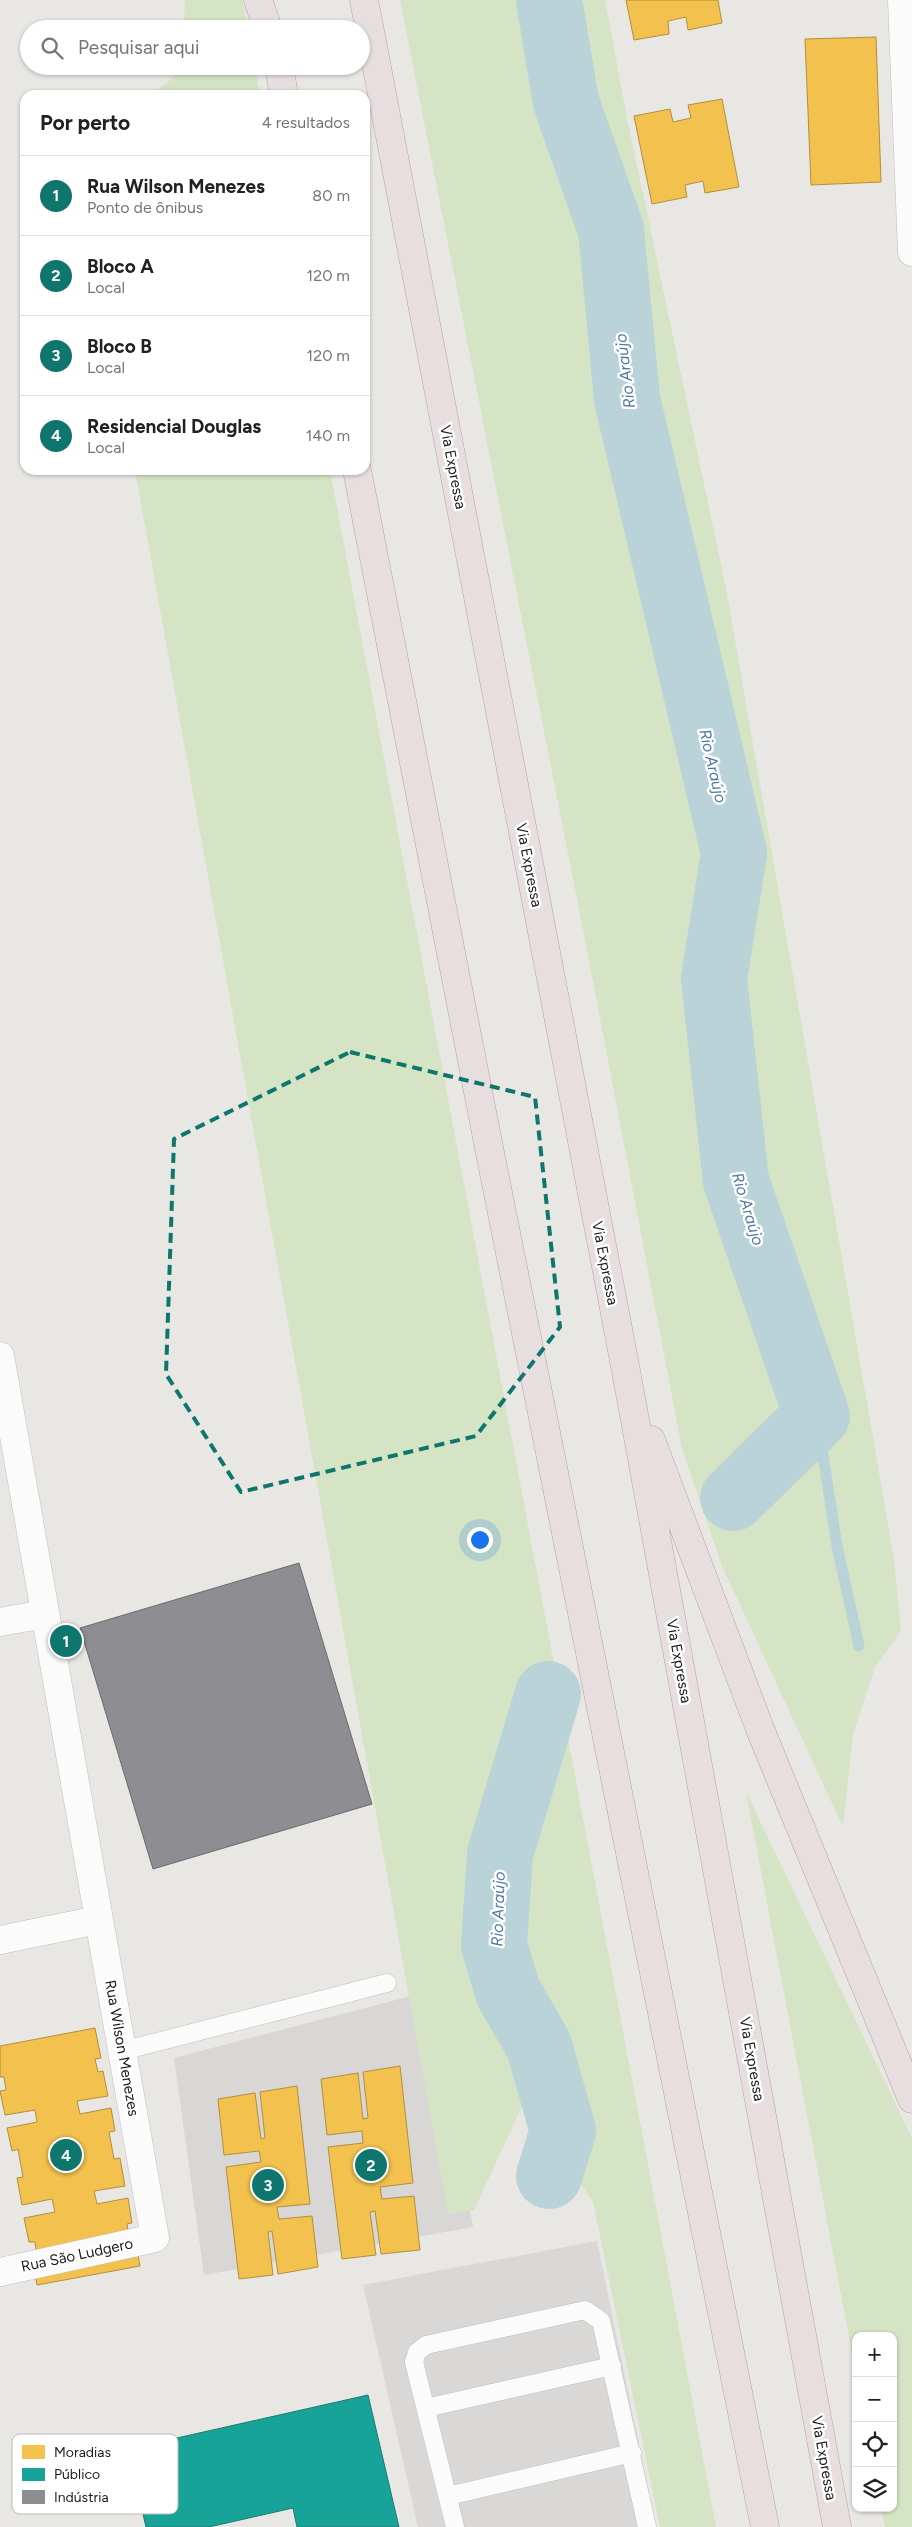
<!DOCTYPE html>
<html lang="pt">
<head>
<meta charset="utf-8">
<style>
	body { margin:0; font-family:Figtree,sans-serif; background:#f6f6f6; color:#202124 }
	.controls { position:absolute; right:15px; bottom:15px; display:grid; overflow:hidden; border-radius:10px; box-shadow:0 1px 4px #0004 }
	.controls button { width:45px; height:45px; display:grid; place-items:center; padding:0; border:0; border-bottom:1px solid #e0e0e0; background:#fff; color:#202124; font:25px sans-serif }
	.you { position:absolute; left:479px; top:1539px; width:18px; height:18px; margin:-12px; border:4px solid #fff; border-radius:50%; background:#1a73e8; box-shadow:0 0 0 8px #1a73e833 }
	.badge { display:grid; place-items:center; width:32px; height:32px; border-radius:50%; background:#0f766e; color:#fff; font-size:16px; font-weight:700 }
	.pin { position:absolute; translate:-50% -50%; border:2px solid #fff; box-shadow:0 1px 5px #0006 }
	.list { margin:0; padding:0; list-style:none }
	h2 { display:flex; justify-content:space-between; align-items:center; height:65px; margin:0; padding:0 20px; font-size:21px }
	h2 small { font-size:16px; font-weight:400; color:#757577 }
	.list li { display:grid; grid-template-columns:32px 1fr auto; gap:15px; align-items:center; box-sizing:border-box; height:80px; padding:0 20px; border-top:1px solid #e0e0e0 }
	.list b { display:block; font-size:19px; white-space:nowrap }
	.list p { margin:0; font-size:16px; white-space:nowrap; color:#757577 }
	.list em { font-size:16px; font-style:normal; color:#757577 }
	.icon { flex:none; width:28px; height:28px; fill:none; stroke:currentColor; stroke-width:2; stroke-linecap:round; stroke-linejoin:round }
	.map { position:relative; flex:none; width:912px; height:2527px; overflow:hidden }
	.search { position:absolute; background:#fff; box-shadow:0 1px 4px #0004; left:20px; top:20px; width:350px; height:55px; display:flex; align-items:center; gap:12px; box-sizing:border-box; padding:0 18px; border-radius:28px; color:#757577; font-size:19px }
	.panel { position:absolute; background:#fff; box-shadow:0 1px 4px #0004; left:20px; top:90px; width:350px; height:385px; border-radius:15px }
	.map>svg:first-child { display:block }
</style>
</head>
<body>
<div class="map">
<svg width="912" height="2527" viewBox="0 0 912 2527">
	<rect width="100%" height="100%" fill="#e9e7e3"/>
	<path fill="#d8d7d5" d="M 430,1991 L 473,2227 L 204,2275 L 174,2058 Z"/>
	<path fill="#d5e4c4" d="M 185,0 L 242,0 L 248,29 L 184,29 Z
		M 400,0 L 605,0 L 627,118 L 726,588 L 894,1559 L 901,1631 L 875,1667 L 853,1734 L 843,1827 L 722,1566 L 682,1449 L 586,945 Z
		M 183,66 L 255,66 L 260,95 L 135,95 L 154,93 L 183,69 Z
		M 135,470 L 330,470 L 716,2527 L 660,2527 L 593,2202 L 524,2102 L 474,2210 L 448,2214 Z
		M 746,1792 L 912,2138 L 912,2527 L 885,2527 L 881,2508 L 893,2508 L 893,2336 L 856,2336 L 856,2374 Z"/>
	<path fill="#d9d8d7" d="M 597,2241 L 656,2527 L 418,2527 L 363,2285 Z"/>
	<path fill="#f2c14e" stroke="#b28f3f" d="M 626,0 L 718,0 L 722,23 L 688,30 L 686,17 L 668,21 L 669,34 L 634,40 Z
		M 876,37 L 881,182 L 811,185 L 805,39 Z
		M 722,99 L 739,187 L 705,193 L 703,181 L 685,185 L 687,197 L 652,204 L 634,116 L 670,109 L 673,122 L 691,118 L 688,105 Z
		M 95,2028 L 101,2058 L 95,2059 L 98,2072 L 103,2071 L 108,2096 L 77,2101 L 80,2114 L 111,2108 L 115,2131 L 109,2132 L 114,2159 L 120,2158 L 125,2186 L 94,2191 L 97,2204 L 128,2198 L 132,2223 L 127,2224 L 129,2237 L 135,2236 L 140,2266 L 37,2285 L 32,2256 L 37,2255 L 35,2242 L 29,2242 L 24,2218 L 55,2212 L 52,2199 L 22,2205 L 17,2178 L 23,2177 L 18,2149 L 12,2151 L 7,2128 L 37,2122 L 35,2110 L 5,2115 L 0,2091 L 6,2090 L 4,2077 L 0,2077 L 0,2046 Z
		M 400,2066 L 413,2183 L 380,2187 L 382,2199 L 414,2196 L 420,2250 L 381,2254 L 375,2211 L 370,2212 L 376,2255 L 342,2259 L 328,2147 L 363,2143 L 362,2131 L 327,2135 L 321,2079 L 358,2073 L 363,2119 L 368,2118 L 363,2072 Z
		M 297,2086 L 310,2204 L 277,2207 L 279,2219 L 312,2216 L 318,2267 L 278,2274 L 272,2231 L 268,2232 L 273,2275 L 239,2279 L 226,2167 L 261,2162 L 259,2151 L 224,2155 L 218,2099 L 255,2093 L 261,2139 L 265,2138 L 260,2092 Z"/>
	<path fill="#17a398" stroke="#187a72" d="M 368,2395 L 399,2527 L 297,2527 L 293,2508 L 209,2527 L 146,2527 L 128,2449 Z"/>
	<path fill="#8d8d92" stroke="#6b6b6e" d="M 299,1563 L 372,1804 L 153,1869 L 80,1628 Z"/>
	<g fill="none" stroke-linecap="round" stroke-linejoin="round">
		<path stroke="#b9d3d9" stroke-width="11" d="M 817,1416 L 837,1546 L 859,1646"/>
		<path stroke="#b9d3d9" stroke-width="66" d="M 549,0 L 566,102 L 611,230 L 627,399 L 734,853 L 714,979 L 736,1181 L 817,1416 L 733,1498
			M 548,1694 L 500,1854 L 494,1945 L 508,1992 L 539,2046 L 563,2131 L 549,2176"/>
		<defs>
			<path id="service" d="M 122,2051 L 387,1983
				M 426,2408 L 612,2366
				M 448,2496 L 632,2453
				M 455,2527 L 414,2362 L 417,2352 L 426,2345 L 585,2310 L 601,2321 L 647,2527"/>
			<path id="minor" d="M 902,0 L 912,252
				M 0,1356 L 155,2238 L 0,2272
				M 0,1622 L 45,1614
				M 0,1940 L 98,1920"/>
			<path id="motorway" d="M 258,0 L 268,29
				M 364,0 L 626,1371 L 837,2527
				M 279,66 L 284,95
				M 357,470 L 490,1153 L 765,2527
				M 651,1440 L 760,1729 L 912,2099"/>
		</defs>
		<use href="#service" stroke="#c0bfbe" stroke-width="19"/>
		<use href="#minor" stroke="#c0bfbe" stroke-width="29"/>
		<use href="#motorway" stroke="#bb9ea5" stroke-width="29"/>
		<use href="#service" stroke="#fcfbfb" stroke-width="18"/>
		<use href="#minor" stroke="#fcfbfb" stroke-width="28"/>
		<use href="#motorway" stroke="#e7dedf" stroke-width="28"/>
	</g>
	<path fill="none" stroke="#0f766e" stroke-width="4" stroke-dasharray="10 6" stroke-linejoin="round" d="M 350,1052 L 535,1097 L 560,1327 L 476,1436 L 241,1492 L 166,1374 L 174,1139 Z"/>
	<g text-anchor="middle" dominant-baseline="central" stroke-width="5" stroke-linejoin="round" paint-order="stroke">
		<g font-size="15" fill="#1b1b1b" stroke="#fff">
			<text transform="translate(453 467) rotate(79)">Via Expressa</text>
			<text transform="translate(529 865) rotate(79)">Via Expressa</text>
			<text transform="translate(605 1263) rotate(79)">Via Expressa</text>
			<text transform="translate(679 1661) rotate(80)">Via Expressa</text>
			<text transform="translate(122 2048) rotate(80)">Rua Wilson Menezes</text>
			<text transform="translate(752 2059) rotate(80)">Via Expressa</text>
			<text transform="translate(77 2255) rotate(-12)">Rua São Ludgero</text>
			<text transform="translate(824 2458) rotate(80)">Via Expressa</text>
		</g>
		<g font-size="16" font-style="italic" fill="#5178a0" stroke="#fff">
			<text transform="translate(625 371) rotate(-97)">Rio Araújo</text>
			<text transform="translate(713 766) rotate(77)">Rio Araújo</text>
			<text transform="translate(748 1209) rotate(73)">Rio Araújo</text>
			<text transform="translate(498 1909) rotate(-88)">Rio Araújo</text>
		</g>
	</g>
	<rect x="12" y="2434" width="166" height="80" rx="8" fill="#fff" stroke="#bbb" stroke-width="1"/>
	<rect x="22" y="2445" width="23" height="14" fill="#f2c14e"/>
	<rect x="22" y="2468" width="23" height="13" fill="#17a398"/>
	<rect x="22" y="2490" width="23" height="14" fill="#8d8d92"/>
	<g font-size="14" fill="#1b1b1b">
		<text x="54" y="2457">Moradias</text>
		<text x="54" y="2479">Público</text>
		<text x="54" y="2502">Indústria</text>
	</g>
</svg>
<div class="controls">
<button>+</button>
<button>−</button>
<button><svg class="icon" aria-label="locate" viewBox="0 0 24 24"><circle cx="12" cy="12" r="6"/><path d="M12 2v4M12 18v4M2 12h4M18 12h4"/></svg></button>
<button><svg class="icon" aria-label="layers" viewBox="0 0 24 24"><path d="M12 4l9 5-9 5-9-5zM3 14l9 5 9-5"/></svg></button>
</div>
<div class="you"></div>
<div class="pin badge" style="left:66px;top:1641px">1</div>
<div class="pin badge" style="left:371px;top:2165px">2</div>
<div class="pin badge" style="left:268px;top:2185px">3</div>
<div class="pin badge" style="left:66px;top:2155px">4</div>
<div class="search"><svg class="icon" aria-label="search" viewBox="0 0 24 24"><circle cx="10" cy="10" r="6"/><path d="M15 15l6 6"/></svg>Pesquisar aqui</div>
<section class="panel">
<h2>Por perto<small>4 resultados</small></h2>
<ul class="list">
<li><span class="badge">1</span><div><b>Rua Wilson Menezes</b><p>Ponto de ônibus</p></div><em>80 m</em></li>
<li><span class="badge">2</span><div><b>Bloco A</b><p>Local</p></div><em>120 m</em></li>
<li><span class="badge">3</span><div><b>Bloco B</b><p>Local</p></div><em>120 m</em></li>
<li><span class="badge">4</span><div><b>Residencial Douglas</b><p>Local</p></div><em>140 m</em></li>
</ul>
</section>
</div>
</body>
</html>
